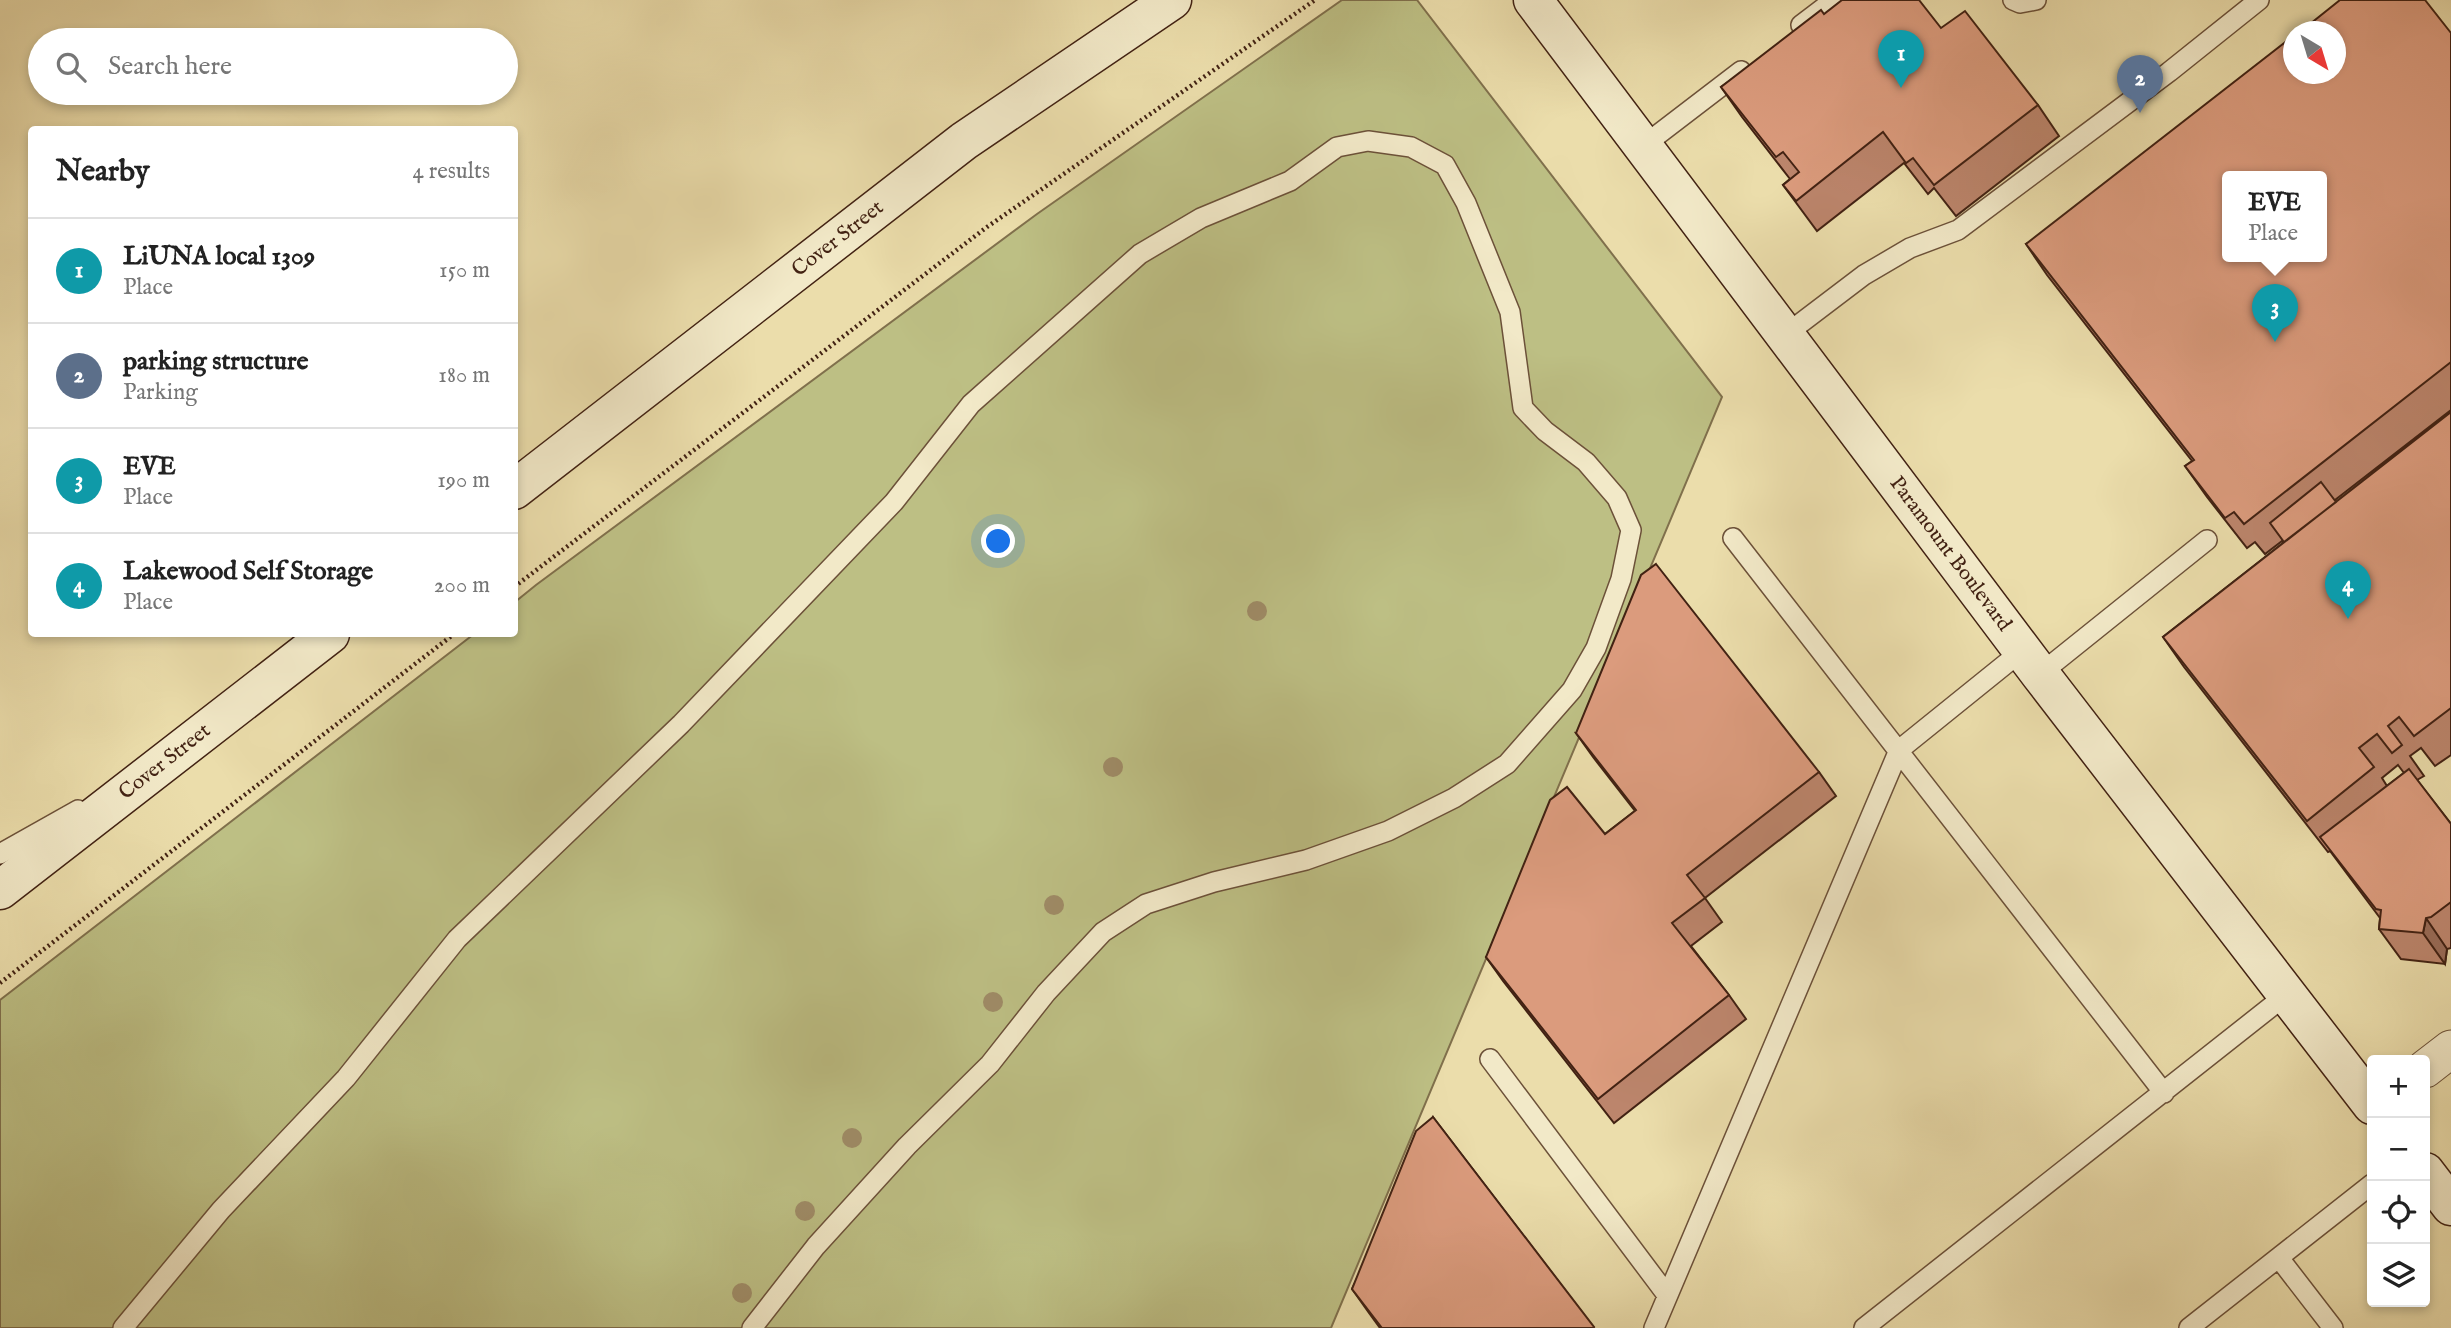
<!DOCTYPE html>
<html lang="en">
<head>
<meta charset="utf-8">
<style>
	body { margin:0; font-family:"IM FELL English",serif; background:#f6f6f6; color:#222 }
	.controls { position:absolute; right:21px; bottom:21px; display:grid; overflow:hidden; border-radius:7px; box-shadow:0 4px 10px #0003 }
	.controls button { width:63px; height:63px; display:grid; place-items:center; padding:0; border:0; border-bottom:2px solid #e0e0e0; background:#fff; color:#222; font:35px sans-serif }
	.compass { position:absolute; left:2283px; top:21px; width:63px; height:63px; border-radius:50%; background:#fff; box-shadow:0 4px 10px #0003; rotate:142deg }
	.you { position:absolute; left:999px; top:542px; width:24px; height:24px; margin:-18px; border:5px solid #fff; border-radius:50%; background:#1a73e8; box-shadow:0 0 0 10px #1a73e833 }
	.badge { display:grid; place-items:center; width:46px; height:46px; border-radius:50%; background:#d93025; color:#fff; font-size:23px; font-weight:700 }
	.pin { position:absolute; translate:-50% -58px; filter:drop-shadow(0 2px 4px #0008) }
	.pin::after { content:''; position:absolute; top:37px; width:24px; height:21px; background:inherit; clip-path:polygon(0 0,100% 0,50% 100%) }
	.popup { position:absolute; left:2222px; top:171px; width:105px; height:91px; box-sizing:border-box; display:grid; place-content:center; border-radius:7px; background:#fff; filter:drop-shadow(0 2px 5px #0005); font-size:23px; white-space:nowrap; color:#767676 }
	.popup b { font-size:26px; color:#222 }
	.popup::after { content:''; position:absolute; left:50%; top:100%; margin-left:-14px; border:14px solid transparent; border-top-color:#fff }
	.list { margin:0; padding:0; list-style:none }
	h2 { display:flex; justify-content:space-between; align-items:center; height:91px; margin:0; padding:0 28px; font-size:30px }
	h2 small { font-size:23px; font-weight:400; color:#767676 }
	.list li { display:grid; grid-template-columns:46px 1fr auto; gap:21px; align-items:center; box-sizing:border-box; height:105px; padding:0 28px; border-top:2px solid #e0e0e0 }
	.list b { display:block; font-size:26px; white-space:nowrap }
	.list p { margin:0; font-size:23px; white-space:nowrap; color:#767676 }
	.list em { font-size:23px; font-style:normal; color:#767676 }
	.icon { flex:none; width:38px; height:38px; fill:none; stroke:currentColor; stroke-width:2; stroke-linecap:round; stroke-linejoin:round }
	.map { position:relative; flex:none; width:2451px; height:1328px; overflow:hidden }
	.search { position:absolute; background:#fff; box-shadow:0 4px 10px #0003; left:28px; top:28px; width:490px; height:77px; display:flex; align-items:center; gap:18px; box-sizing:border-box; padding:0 24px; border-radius:38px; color:#767676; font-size:26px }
	.panel { position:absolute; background:#fff; box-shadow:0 4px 10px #0003; left:28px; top:126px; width:490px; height:511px; border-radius:7px }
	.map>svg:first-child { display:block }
</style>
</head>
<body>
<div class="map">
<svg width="2451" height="1328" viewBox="0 0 2451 1328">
	<rect width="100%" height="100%" fill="#ebddab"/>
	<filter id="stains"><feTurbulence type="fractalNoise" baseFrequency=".00286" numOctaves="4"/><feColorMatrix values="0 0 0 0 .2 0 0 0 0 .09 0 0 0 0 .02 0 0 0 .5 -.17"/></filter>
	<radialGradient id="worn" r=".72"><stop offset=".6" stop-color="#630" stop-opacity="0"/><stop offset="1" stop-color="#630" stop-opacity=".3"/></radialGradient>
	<path fill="#bdbf84" stroke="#80704c" stroke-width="2" d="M 1342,0 L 1417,0 L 1722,397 L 1331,1328 L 0,1328 L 0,1000 L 474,634 L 514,634 L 515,602 L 536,585 L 1037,214 Z"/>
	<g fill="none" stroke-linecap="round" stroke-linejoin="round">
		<defs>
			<path id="lane" d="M 2013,0 L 2020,3 L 2036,0
				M 1801,25 L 1834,0
				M 1643,146 L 1741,71
				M 1785,335 L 1864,275 L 1910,248 L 1958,230 L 2169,72 L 2259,0
				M 1733,538 L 2164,1093
				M 2040,674 L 2207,540
				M 0,854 L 78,810
				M 1490,1059 L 1667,1295
				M 2279,1258 L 2333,1328
				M 123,1328 L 221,1210 L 346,1078 L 457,939 L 681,724 L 894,502 L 971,404 L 1140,254 L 1201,218 L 1290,181 L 1337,147 L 1368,141 L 1411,147 L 1445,165 L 1466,203 L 1510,312 L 1523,408 L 1545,431 L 1586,462 L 1617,498 L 1631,530 L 1621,579 L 1596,648 L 1572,690 L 1507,764 L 1454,798 L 1388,831 L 1306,860 L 1214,882 L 1146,904 L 1103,932 L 1046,993 L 990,1064 L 907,1146 L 816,1246 L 752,1328
				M 1654,1328 L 1899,750 L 2023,650
				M 1864,1328 L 2286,995
				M 2189,1328 L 2372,1184"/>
			<path id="street" d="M 2425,1069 L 2451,1049"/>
			<path id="secondary" d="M 1533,0 L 2040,674 L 2372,1105
				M 514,490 L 964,141 L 1172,0
				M 0,890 L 330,634
				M 2425,1172 L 2451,1206"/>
		</defs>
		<use href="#lane" stroke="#6c5139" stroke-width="22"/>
		<use href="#street" stroke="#6c5139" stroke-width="39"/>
		<use href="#secondary" stroke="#422213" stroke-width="41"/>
		<path stroke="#422213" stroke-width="4.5" stroke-dasharray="2 3.5" stroke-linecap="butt" d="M 514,587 L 987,227 L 1315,0
			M 0,983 L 454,634"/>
		<use href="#lane" stroke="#f2e9c8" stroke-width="19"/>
		<use href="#street" stroke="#f2e9c8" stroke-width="37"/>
		<use href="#secondary" stroke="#f2e9c8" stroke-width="38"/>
	</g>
	<g fill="#9f8c67">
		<circle cx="1257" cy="611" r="10"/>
		<circle cx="1113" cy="767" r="10"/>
		<circle cx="1054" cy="905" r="10"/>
		<circle cx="993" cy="1002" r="10"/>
		<circle cx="852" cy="1138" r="10"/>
		<circle cx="805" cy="1211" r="10"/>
		<circle cx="742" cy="1293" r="10"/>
	</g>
	<path fill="#bc856c" stroke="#422213" stroke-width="2" fill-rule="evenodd" d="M 1824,14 L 1941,28 L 2038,105 L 2059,136 L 1956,216 L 1934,188 L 1928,194 L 1904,163 L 1817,231 L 1783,185 L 1790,179 L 1742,117 L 1721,87 Z
		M 2451,33 L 2451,410 L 2335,500 L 2336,502 L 2451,412 L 2451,755 L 2435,766 L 2421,748 L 2410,756 L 2424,776 L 2417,780 L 2451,824 L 2451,948 L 2447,949 L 2445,964 L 2401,959 L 2379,929 L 2380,918 L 2330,851 L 2328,852 L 2184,667 L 2163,637 L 2283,543 L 2282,541 L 2265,554 L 2255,542 L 2247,548 L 2207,497 L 2185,466 L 2192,461 L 2047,275 L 2026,244 ZM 2398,765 L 2404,773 L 2387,786 L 2382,778 Z
		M 1576,733 L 1819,772 L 1836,796 L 1705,898 L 1722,922 L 1691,946 L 1729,995 L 1746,1019 L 1614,1123 L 1503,981 L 1486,957 L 1605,834 L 1635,811 L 1593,757 Z
		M 1433,1117 L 1594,1328 L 1380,1328 L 1369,1313 L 1352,1289 Z"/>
	<path fill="#996c58" stroke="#422213" stroke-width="2" d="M 2426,918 L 2447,949 L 2445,964 L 2423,933 Z"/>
	<path fill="#db9b7d" stroke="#422213" stroke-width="2" fill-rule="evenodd" d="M 1842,0 L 1919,0 L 1941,28 L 1965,11 L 2038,105 L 1934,185 L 1913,158 L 1906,163 L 1883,132 L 1796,201 L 1783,185 L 1799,172 L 1783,152 L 1776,157 L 1721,87 L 1821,10 L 1824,14 Z
		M 2340,0 L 2425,0 L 2451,33 L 2451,362 L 2244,524 L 2234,512 L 2225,518 L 2185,466 L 2194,460 L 2026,244 L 2293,36 L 2293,74 L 2335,74 L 2335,32 L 2300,32 ZM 2228,176 L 2322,176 L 2322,256 L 2228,256 Z
		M 2451,412 L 2451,708 L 2414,736 L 2399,717 L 2388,726 L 2402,745 L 2392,753 L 2377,734 L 2359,748 L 2374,767 L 2307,821 L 2163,637 Z
		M 2321,482 L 2336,502 L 2284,542 L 2270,523 Z
		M 1656,564 L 1819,772 L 1687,875 L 1705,898 L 1672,923 L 1729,995 L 1598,1099 L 1486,957 L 1550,800 L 1567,787 L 1605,834 L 1636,810 L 1576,733 L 1641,575 Z
		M 2409,769 L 2451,824 L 2451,902 L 2431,917 L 2426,918 L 2423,933 L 2379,929 L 2381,910 L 2376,909 L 2320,837 Z
		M 1433,1117 L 1594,1327 L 1593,1328 L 1382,1328 L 1352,1289 L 1416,1131 Z"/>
	<g text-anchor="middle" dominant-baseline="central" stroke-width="5" stroke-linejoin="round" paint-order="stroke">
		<g font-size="21" fill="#422213" stroke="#f2e9c8">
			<text transform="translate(838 239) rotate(-38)">Cover Street</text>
			<text transform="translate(1950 554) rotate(53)">Paramount Boulevard</text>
			<text transform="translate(165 762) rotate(-38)">Cover Street</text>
		</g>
	</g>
	<rect width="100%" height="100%" filter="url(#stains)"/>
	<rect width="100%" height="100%" fill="url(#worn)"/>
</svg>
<div class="controls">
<button>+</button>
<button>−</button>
<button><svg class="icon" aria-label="locate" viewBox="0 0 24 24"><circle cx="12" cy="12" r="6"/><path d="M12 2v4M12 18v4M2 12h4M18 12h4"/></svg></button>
<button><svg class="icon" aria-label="layers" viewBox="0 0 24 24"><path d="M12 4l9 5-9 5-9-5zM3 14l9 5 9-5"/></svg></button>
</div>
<svg class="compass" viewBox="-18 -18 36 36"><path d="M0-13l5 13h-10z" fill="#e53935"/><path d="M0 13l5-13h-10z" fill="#767676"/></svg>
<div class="you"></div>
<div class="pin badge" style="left:1901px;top:88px;background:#0f9aa8">1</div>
<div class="pin badge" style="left:2140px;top:113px;background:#5c6f8a">2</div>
<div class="pin badge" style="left:2275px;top:342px;background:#0f9aa8">3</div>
<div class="popup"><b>EVE</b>Place</div>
<div class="pin badge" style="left:2348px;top:619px;background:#0f9aa8">4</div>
<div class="search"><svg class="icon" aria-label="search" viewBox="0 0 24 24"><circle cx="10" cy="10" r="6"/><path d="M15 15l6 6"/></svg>Search here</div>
<section class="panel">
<h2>Nearby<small>4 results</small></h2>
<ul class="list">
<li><span class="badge" style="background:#0f9aa8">1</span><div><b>LiUNA local 1309</b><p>Place</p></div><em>150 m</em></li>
<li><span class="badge" style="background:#5c6f8a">2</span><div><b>parking structure</b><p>Parking</p></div><em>180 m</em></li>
<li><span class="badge" style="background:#0f9aa8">3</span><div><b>EVE</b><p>Place</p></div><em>190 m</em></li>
<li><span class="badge" style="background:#0f9aa8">4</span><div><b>Lakewood Self Storage</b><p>Place</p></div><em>200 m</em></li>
</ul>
</section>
</div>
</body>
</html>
